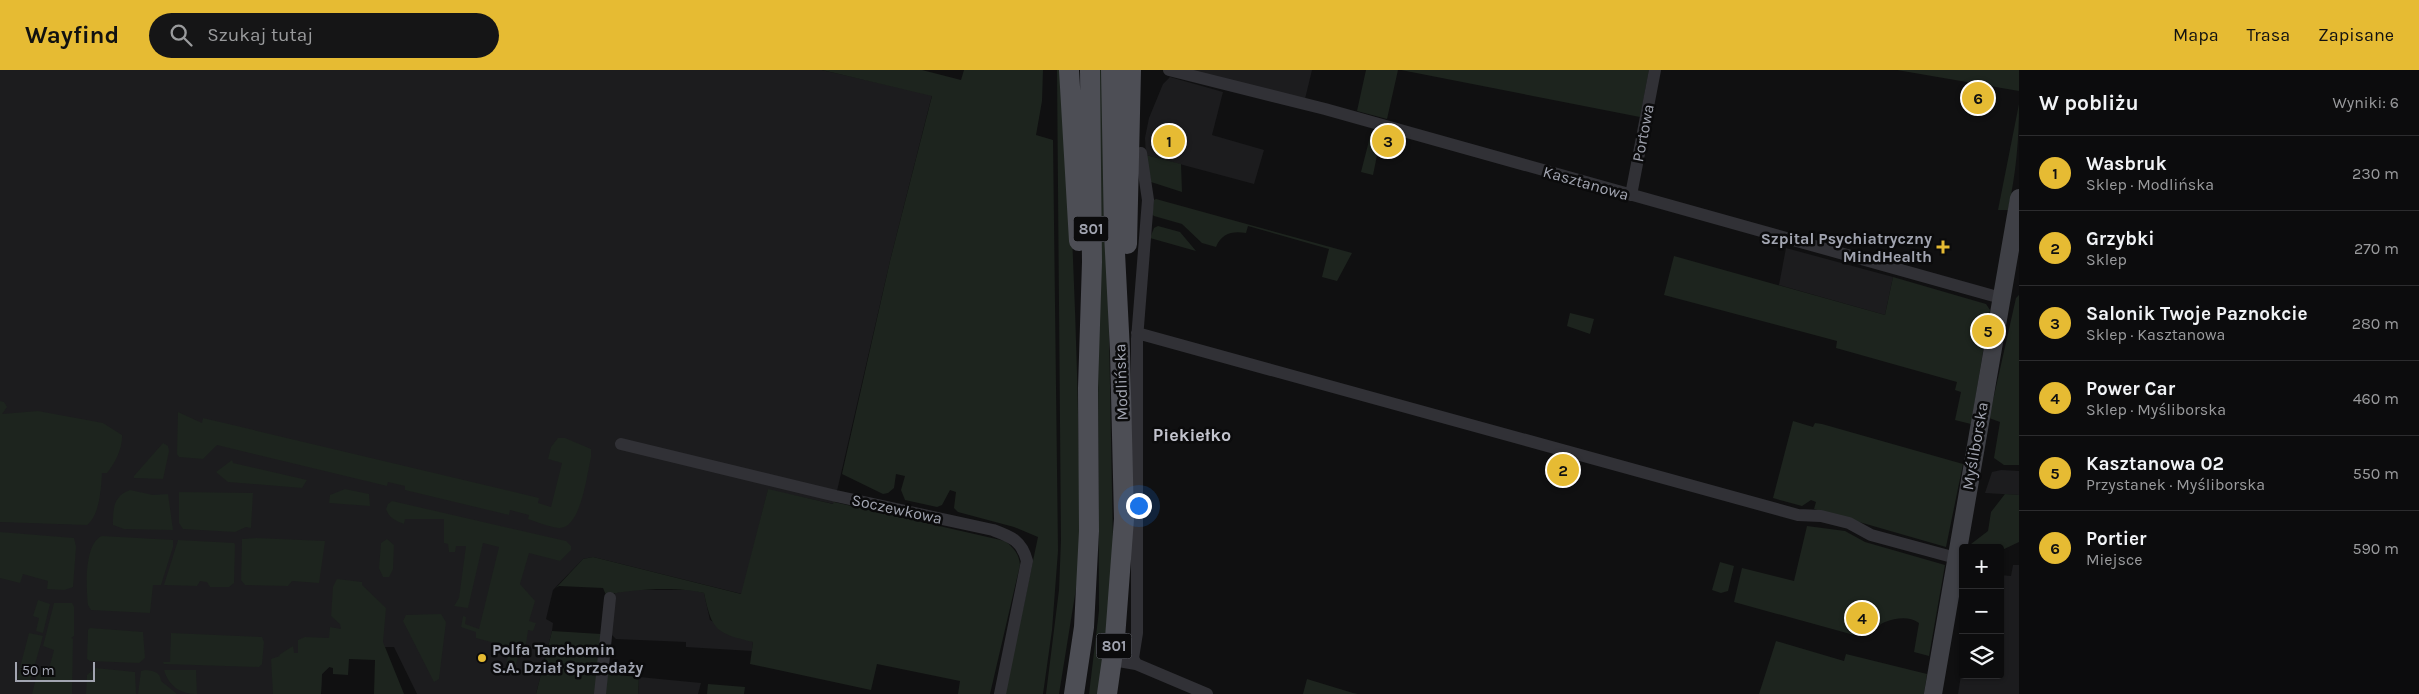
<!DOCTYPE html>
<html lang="pl">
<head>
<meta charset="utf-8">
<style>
	body { margin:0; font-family:Karla,sans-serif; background:#151516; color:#f1f3f6 }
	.controls { position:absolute; right:15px; bottom:15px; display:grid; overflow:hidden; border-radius:5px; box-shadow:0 1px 4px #0004 }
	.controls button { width:45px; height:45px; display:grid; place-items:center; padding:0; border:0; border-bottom:1px solid #2c2c2e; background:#0c0c0d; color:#f1f3f6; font:25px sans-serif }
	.scale { position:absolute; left:15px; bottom:12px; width:80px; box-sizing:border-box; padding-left:5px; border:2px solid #a2a5b1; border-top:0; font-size:14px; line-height:18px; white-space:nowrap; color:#a2a5b1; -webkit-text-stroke:4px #0b0b0c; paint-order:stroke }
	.you { position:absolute; left:1138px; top:435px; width:18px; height:18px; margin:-12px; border:4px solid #fff; border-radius:50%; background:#1a73e8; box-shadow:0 0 0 8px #1a73e833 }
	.badge { display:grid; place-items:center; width:32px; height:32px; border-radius:50%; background:#e6bb33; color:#111; font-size:16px; font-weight:700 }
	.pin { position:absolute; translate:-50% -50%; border:2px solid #fff; box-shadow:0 1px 5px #0006 }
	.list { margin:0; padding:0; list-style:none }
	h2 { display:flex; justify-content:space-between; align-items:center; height:65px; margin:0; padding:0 20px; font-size:21px }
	h2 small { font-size:16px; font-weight:400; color:#9a9b9d }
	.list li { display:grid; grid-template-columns:32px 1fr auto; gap:15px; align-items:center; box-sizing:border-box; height:75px; padding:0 20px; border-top:1px solid #2c2c2e }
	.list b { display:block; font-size:19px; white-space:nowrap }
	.list p { margin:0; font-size:16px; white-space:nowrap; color:#9a9b9d }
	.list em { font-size:16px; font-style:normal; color:#9a9b9d }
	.icon { flex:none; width:28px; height:28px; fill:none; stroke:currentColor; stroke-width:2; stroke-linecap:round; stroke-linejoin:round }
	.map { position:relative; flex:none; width:2019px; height:624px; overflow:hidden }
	header { display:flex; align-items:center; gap:30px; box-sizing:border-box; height:70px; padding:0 25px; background:#e6bb33; color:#111 }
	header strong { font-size:24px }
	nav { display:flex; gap:28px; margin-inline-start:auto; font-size:18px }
	.search { width:350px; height:45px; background:#151516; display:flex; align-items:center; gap:12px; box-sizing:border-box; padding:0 18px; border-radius:28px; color:#9a9b9d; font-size:19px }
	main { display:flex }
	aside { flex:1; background:#0c0c0d }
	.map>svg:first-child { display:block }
</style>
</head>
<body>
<header>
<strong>Wayfind</strong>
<div class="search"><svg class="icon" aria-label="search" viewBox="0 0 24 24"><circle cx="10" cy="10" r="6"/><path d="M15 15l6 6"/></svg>Szukaj tutaj</div>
<nav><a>Mapa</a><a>Trasa</a><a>Zapisane</a></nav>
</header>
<main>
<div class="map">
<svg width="2019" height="624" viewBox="0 0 2019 624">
	<rect width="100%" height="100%" fill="#101011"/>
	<path fill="#1c1c1e" d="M 0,0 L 822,0 L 932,25 L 890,191 L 834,434 L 768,420 L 742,524 L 593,487 L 583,489 L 553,520 L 546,549 L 553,553 L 552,561 L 536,624 L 417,624 L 394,577 L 351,577 L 322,604 L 321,624 L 0,624 Z
		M 1187,0 L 1312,0 L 1305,29 Z
		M 1170,7 L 1223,22 L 1212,65 L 1264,80 L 1254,114 L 1146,85 L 1145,68 L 1149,48 L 1163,14 Z
		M 1786,178 L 1893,207 L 1885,245 L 1779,215 Z
		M 2001,400 L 2019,401 L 2019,425 L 1985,423 L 1992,402 Z
		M 2013,495 L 2019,495 L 2019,624 L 1958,624 L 1963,593 L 1963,605 L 2000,605 L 2000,505 L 2011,506 Z
		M 630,520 L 693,520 L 704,523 L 710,550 L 753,572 L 752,581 L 686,577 L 686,572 L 616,569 L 610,563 L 615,523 Z
		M 639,607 L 701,613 L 698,624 L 638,624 Z"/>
	<path fill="#1d241e" d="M 822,0 L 922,0 L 961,10 L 964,0 L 1043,0 L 1042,31 L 1036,65 L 1053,70 L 1058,481 L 1052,560 L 1043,624 L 1005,624 L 1038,467 L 1014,457 L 958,442 L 954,438 L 956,422 L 950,420 L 942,435 L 937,437 L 905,430 L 901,420 L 905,406 L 896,404 L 894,418 L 888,423 L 883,424 L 842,404 L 890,191 L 932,26 Z
		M 1057,0 L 1063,0 C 1073,158 1079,315 1080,473 L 1079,500 L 1059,624 L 1046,624 L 1059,520 L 1061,470 Z
		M 1097,0 L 1104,0 L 1113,473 L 1110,525 L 1099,624 L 1089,624 L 1099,541 Z
		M 1366,0 L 1398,0 L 1387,49 L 1357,41 Z
		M 1401,0 L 1649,0 L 1640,47 Z
		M 1897,0 L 2019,0 L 2019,21 Z
		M 2019,34 C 2019,70 2016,104 2008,140 L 1998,140 Z
		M 1371,63 L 1381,66 L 1373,105 L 1361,102 Z
		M 1146,85 L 1181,94 L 1182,122 L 1151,112 Z
		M 1156,129 L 1352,183 L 1337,211 L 1322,207 L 1329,179 L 1248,156 L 1246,163 C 1232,161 1222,163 1216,177 L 1202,173 L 1182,154 L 1154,146 L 1152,144 L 1154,130 Z
		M 1158,156 L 1180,162 L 1196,181 L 1150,168 L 1154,158 Z
		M 1674,186 L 1885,245 L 1893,207 L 1986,234 L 1990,240 L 1971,354 L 1955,350 L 1961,322 L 1955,320 L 1957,312 L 1836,278 L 1837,271 L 1664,225 Z
		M 2019,225 L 2019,395 L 2004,395 L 1994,388 L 2000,352 L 1989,348 L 2016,228 Z
		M 1570,243 L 1594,249 L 1590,264 L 1567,256 Z
		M 0,331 L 4,332 L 7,337 L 2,344 L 38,341 L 103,353 L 122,365 C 123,377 115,394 107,403 L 102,403 C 101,418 100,445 87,455 L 0,452 Z
		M 178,342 L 202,353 L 203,348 L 539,428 L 538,433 L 551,437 L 562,393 L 548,389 L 551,377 L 558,368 L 565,368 L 591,379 L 591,387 C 587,404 581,459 559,458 C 549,457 537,452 528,449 L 529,445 L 510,440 L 509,445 L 405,420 L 405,416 L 388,412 L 387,416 L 217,375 L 203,389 L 179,387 L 177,384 Z
		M 1793,351 L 1813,357 L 1815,353 L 1822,354 L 1963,394 L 1946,477 L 1814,439 L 1816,432 L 1811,430 L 1802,436 L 1773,428 Z
		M 163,373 L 168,376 L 169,381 L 163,409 L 134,408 L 134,406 Z
		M 232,390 L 233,393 L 307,410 L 302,418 L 228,412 L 216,402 Z
		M 345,419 L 369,424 L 370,436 L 329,433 L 330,425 Z
		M 768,419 L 833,434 L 834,432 L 1005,471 C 1014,478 1019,484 1020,495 L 990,624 L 958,624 L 960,611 L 877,594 L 871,620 L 750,594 L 753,572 C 716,563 712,561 704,523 C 676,516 634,519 606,525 L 603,518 L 559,516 L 556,518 L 583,489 L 593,487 L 741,524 Z
		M 130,420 L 153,425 L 168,424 L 173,460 L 124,459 L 113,455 C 113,439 113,426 130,420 Z
		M 179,422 L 253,423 L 251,458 L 246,457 L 235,462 L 183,459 L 179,453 Z
		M 2005,424 L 2019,425 L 2019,472 L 2000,481 L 2000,478 L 1970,478 L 1971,474 L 1988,461 L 1991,442 Z
		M 392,431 L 566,471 L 571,476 L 571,480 L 560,491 L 529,483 L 520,514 L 535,531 L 529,551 L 536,553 L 533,561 L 528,560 L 526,574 L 521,577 L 514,601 L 505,599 L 510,577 L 476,568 L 476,562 L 461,557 L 463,546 L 466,547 L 465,554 L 479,559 L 499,477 L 483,473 L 468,538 L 454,536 L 459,528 L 466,476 L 456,476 L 455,482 L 449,482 L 448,474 L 444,473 L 444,449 L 405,449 L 404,454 C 396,451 389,448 386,439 L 388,434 Z
		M 1807,456 L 1845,461 L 1865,472 L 1945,495 L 1929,586 L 1914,582 L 1919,553 C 1909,546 1896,548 1885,552 C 1879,554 1877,560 1868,560 C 1865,560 1860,558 1857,557 L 1854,565 L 1734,532 L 1742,498 L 1794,511 Z
		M 0,462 L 74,468 L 76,477 L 73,517 L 64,520 L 47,519 L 48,511 L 23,504 L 20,513 L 0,508 Z
		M 102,466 L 173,470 L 173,477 L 161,515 L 153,515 L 150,543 L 91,540 L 88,535 C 86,518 84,473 102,466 Z
		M 256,468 L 325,471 L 319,513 L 292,511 L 288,516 L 245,515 L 241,510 L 242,471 L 242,469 Z
		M 387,469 L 394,475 L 393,499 L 389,507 L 383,507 L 379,498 L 381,473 Z
		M 178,470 L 234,473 L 235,475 L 234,513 L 229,517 L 210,517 L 207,512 L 200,511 L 197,516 L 164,515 Z
		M 1720,492 L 1734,496 L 1728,521 L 1721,523 L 1712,520 Z
		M 337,509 L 362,512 L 362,515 L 386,538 L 383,572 L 404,624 L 374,624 L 375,590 L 349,589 L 348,605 L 333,604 L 333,598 L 329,597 L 322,604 L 321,624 L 273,624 L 271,589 L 280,586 L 279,585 L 293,576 L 294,583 L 298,583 L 298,570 L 305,567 L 329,568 L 330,557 L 341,559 L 340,554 L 331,546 L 333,517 Z
		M 38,530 L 50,534 L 43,563 L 36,561 L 39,548 L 33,546 Z
		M 54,533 L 72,533 L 74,537 L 74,566 L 71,568 L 73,569 L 72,624 L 32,624 L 37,604 L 47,607 L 54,580 L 43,576 Z
		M 441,544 L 446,552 L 439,609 L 434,612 L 403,551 L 406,545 Z
		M 90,558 L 143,562 L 145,588 L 139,593 L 90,591 L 87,589 L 88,560 Z
		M 552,561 L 601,564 L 595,624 L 536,624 Z
		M 29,563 L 43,566 L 30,612 L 17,609 Z
		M 171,563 L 262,567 L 264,572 L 262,594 L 259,597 L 164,594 L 163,592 L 170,592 Z
		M 1776,571 L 1844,591 L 1846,584 L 1927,604 L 1924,624 L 1759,624 Z
		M 95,598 L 135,602 L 136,624 L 86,624 L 87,605 Z
		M 145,600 C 153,601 160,601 161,611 L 177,624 L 138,624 L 141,601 Z
		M 164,600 L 196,600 L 197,624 C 181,624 169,617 164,600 Z
		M 605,604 L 639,607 L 638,624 L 604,624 Z
		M 1307,609 L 1353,623 L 1358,624 L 1303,624 Z
		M 708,614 L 745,617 L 744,624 L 707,624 Z"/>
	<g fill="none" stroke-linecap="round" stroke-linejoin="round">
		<path stroke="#313136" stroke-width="12" d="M 1169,0 L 1325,39 L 2001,228
			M 1631,125 L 1655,0
			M 1137,263 L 1798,445 L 1821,446 L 1849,453 L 1871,465 L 1956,488
			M 621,374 L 836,426 L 993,460 C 1012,467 1022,471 1027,491 L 1000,624
			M 1113,590 L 1136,594 L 1207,624
			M 1136,594 L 1133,588 L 1137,563 L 1137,269 L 1148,130 L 1141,83
			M 600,624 L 610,528"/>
		<path stroke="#3f4046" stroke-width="18" d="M 1933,624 L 2019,128"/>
		<path stroke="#4d4e55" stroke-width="20" d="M 1069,0 L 1079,171
			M 1127,174 L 1131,0
			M 1074,624 L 1084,557 L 1089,461 L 1088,318 L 1092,192 L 1090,0
			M 1107,624 L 1115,568 L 1124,449 L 1120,281 L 1114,163 L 1111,0"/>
	</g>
	<g fill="#e6bb33" stroke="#0b0b0c" stroke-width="2">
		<path d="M1940.5 169.5h5v5h5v5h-5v5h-5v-5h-5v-5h5z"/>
		<circle cx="482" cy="588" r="5"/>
	</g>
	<g text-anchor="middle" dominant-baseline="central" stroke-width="5" stroke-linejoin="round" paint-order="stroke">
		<g fill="#0b0b0c" stroke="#757780" stroke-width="1">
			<rect x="1073.5" y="146.5" width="35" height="25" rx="4"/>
			<rect x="1096.5" y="563.5" width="35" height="25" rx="4"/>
		</g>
		<g font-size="15" font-weight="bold" fill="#a2a5b1">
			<text x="1091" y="159">801</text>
			<text x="1114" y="576">801</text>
		</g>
		<g font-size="16" fill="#a2a5b1" stroke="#0b0b0c">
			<text transform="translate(1643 63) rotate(-79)">Portowa</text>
			<text transform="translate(1586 113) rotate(16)">Kasztanowa</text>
			<text transform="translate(1121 312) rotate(-92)">Modlińska</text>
			<text transform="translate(1975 376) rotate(-80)">Myśliborska</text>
			<text transform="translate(897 439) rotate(12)">Soczewkowa</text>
		</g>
		<g font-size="16" font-weight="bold" fill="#a2a5b1" stroke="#0b0b0c" text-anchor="end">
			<text x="1932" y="168">Szpital Psychiatryczny<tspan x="1932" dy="18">MindHealth</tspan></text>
			<text x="492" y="579" text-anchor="start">Polfa Tarchomin<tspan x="492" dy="18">S.A. Dział Sprzedaży</tspan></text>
		</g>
		<g font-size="18" font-weight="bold" fill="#c3c4ce" stroke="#0b0b0c">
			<text x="1192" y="365">Piekiełko</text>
		</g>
	</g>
</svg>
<div class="controls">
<button>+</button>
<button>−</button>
<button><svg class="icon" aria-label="layers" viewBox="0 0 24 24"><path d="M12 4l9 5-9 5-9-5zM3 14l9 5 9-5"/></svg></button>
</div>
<div class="scale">50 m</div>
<div class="you"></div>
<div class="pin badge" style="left:1169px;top:71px">1</div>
<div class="pin badge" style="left:1563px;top:400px">2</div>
<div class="pin badge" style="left:1388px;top:71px">3</div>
<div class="pin badge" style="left:1862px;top:548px">4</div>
<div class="pin badge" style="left:1988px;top:261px">5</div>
<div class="pin badge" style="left:1978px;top:28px">6</div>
</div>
<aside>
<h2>W pobliżu<small>Wyniki: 6</small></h2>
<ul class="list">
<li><span class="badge">1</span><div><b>Wasbruk</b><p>Sklep · Modlińska</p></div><em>230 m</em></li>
<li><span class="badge">2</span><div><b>Grzybki</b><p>Sklep</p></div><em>270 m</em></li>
<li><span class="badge">3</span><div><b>Salonik Twoje Paznokcie</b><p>Sklep · Kasztanowa</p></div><em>280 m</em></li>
<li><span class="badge">4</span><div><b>Power Car</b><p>Sklep · Myśliborska</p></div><em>460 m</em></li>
<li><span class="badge">5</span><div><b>Kasztanowa 02</b><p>Przystanek · Myśliborska</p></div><em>550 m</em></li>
<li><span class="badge">6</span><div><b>Portier</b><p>Miejsce</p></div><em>590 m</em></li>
</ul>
</aside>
</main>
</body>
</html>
